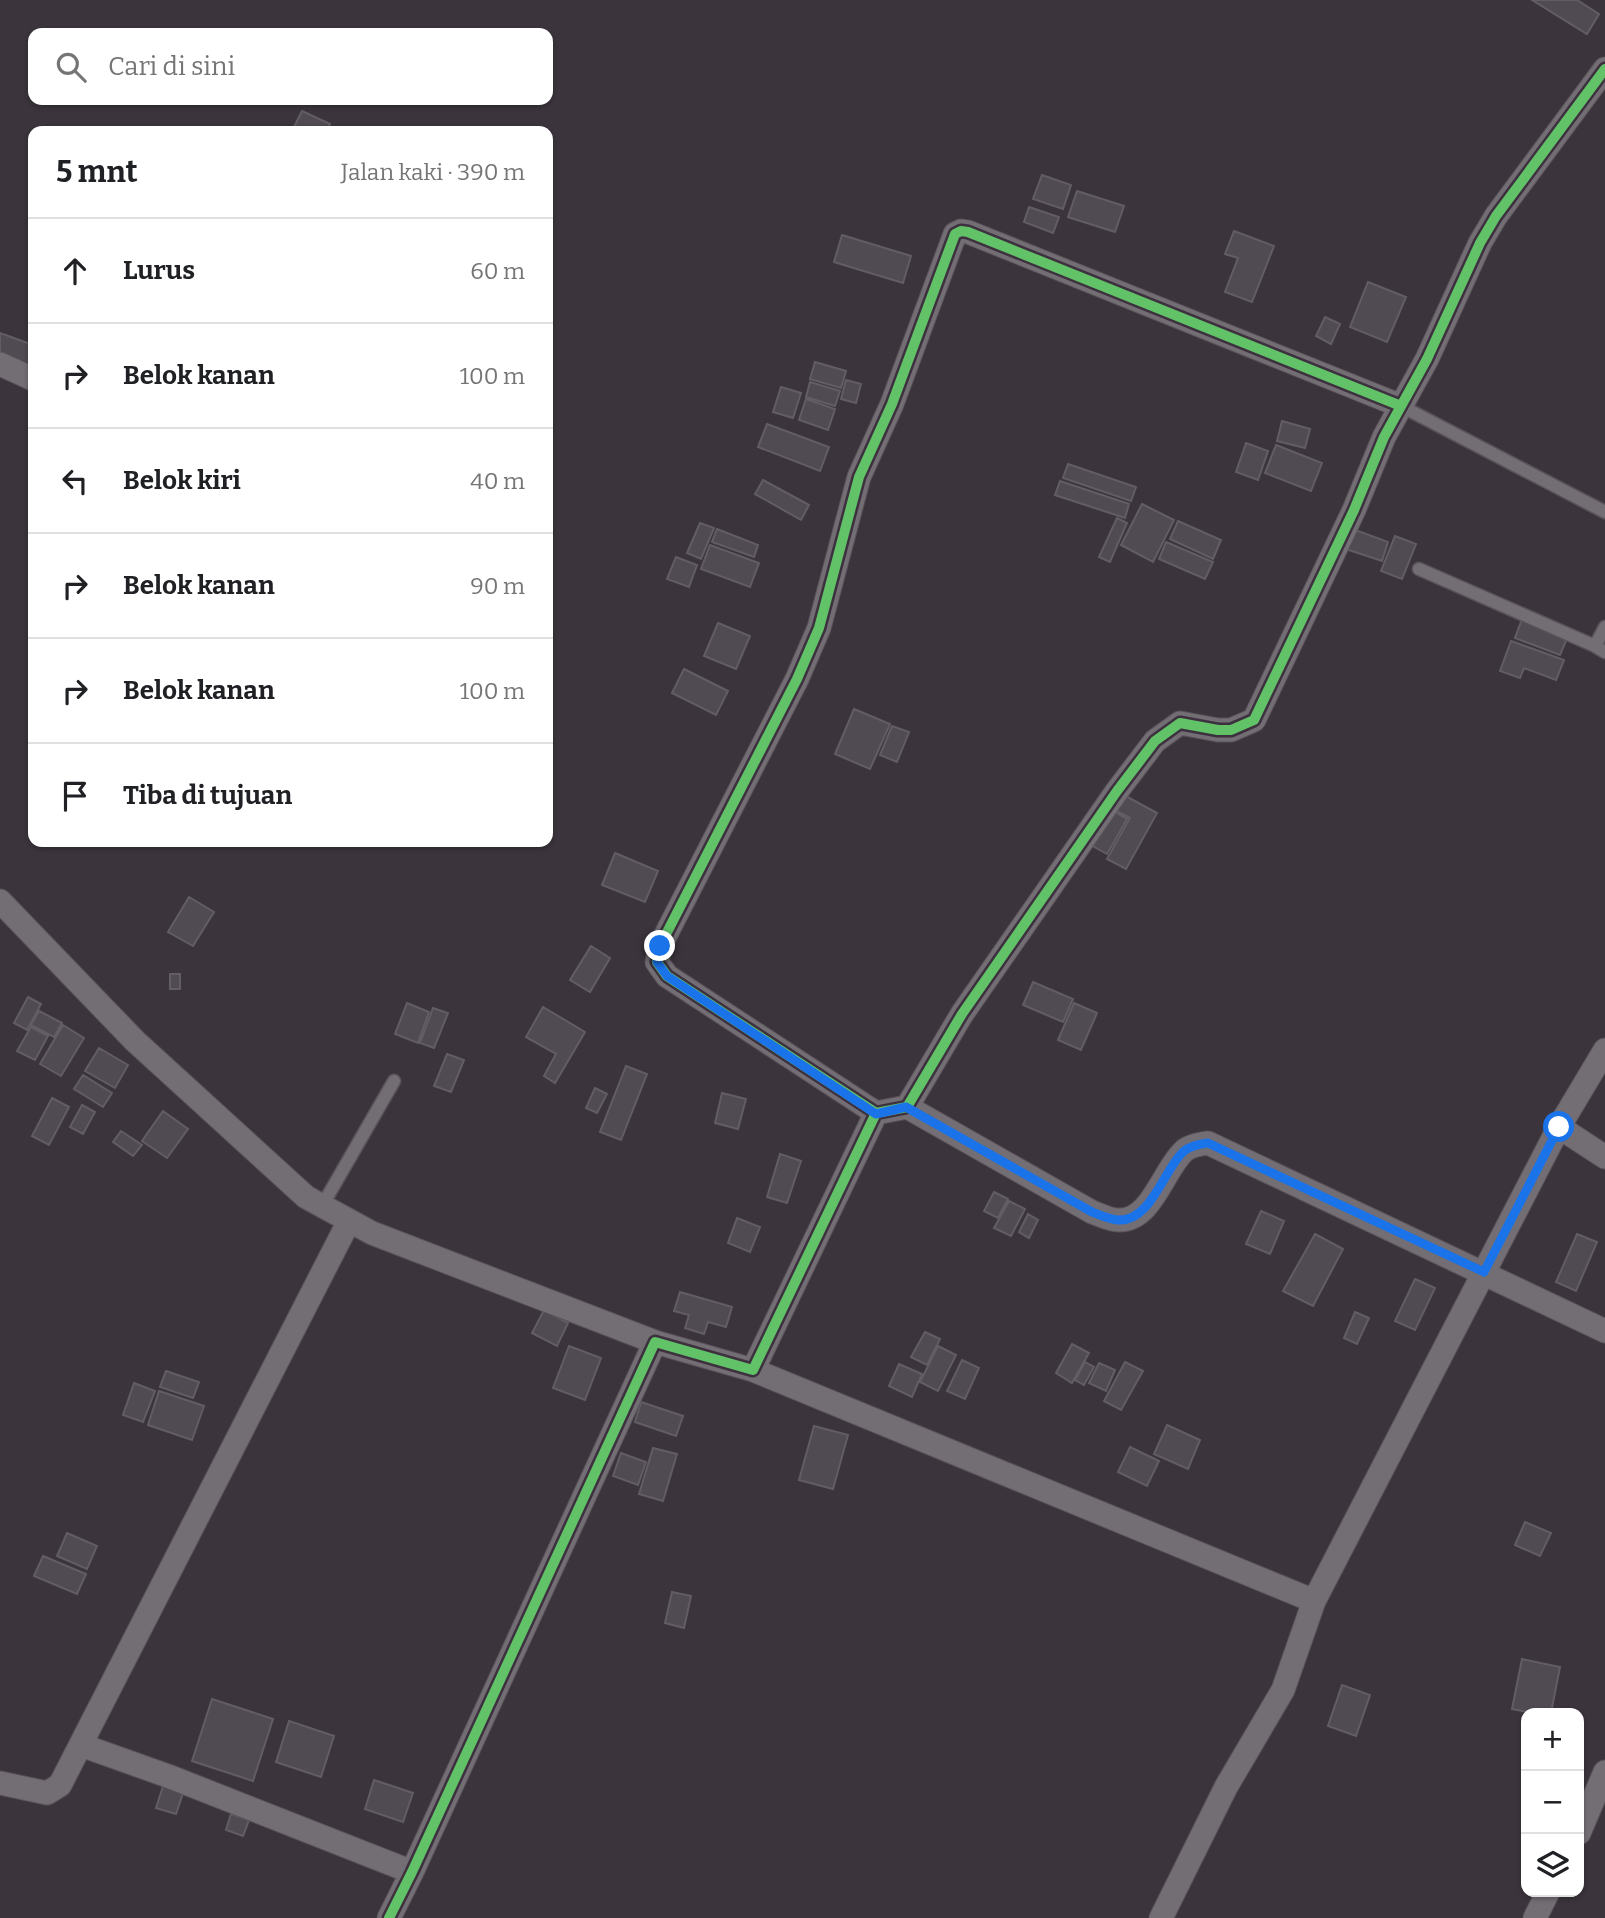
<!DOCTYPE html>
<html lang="id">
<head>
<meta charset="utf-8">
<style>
	body { margin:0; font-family:Bitter,serif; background:#f2f2f2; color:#202124 }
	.controls { position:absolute; right:21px; bottom:21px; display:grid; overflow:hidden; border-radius:14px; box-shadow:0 2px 5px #0004 }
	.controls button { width:63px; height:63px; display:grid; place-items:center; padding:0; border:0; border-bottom:2px solid #e0e0e0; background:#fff; color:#202124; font:35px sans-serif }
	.stop { position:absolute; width:21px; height:21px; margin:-16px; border:5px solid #1a73e8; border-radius:50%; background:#fff }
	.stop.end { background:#1a73e8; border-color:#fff; box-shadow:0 2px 7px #0008 }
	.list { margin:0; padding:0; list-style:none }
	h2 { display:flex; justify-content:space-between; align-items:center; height:91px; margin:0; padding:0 28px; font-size:30px }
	h2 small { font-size:23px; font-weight:400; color:#757577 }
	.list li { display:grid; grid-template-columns:46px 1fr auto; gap:21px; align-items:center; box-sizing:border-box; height:105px; padding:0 28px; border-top:2px solid #e0e0e0 }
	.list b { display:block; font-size:26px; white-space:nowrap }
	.list em { font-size:23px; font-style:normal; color:#757577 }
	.icon { flex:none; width:38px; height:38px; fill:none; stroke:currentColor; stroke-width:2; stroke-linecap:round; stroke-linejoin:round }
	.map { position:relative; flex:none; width:1605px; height:1918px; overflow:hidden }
	.search { position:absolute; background:#fff; box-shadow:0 2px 5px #0004; left:28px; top:28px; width:525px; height:77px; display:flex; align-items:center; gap:18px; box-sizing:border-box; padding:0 24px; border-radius:14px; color:#757577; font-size:26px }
	.panel { position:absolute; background:#fff; box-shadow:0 2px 5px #0004; left:28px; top:126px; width:525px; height:721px; border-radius:14px }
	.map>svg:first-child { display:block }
</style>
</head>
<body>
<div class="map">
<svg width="1605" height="1918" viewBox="0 0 1605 1918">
	<rect width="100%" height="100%" fill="#3b343c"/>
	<path fill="#504a52" stroke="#625d65" stroke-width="2" d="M 1532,0 L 1577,0 L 1599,14 L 1587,34 Z
		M 302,111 L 330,124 L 326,131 L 292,131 Z
		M 1042,175 L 1071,185 L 1063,209 L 1033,199 Z
		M 1077,191 L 1124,206 L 1115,232 L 1068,217 Z
		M 1029,207 L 1059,217 L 1053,233 L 1024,222 Z
		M 1234,231 L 1274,246 L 1252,302 L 1225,292 L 1238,258 L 1225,254 Z
		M 842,235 L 911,256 L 903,283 L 834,262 Z
		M 1368,282 L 1406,297 L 1387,342 L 1350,327 Z
		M 1325,317 L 1340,324 L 1331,344 L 1316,336 Z
		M 0,333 L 33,345 L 33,368 L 0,356 Z
		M 815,362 L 846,371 L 841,388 L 810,379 Z
		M 846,380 L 861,384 L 856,403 L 841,399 Z
		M 810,382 L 840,391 L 835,406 L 806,397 Z
		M 781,387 L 801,393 L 793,418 L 773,412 Z
		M 806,399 L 835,409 L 828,430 L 799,420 Z
		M 1282,421 L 1310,429 L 1305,448 L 1277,441 Z
		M 767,424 L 829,447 L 820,471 L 758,447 Z
		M 1246,443 L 1268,451 L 1258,480 L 1236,472 Z
		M 1276,445 L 1322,463 L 1311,491 L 1265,473 Z
		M 1068,464 L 1136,487 L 1131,501 L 1063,478 Z
		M 763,480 L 809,505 L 801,520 L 755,494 Z
		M 1060,481 L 1129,504 L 1125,518 L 1055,495 Z
		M 1142,504 L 1174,520 L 1153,562 L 1121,545 Z
		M 1117,518 L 1127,523 L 1110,562 L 1099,557 Z
		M 1178,521 L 1221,540 L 1213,559 L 1170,539 Z
		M 700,523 L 714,528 L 701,559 L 687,553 Z
		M 1350,528 L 1388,542 L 1382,561 L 1343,548 Z
		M 717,529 L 758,545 L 754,557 L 712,542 Z
		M 1395,536 L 1416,544 L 1402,579 L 1381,571 Z
		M 1166,542 L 1213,562 L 1205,579 L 1159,559 Z
		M 710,545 L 759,563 L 750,587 L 701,569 Z
		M 676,557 L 697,565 L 689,587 L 667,579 Z
		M 1522,619 L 1568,636 L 1560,655 L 1515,638 Z
		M 718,623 L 750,636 L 736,669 L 704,656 Z
		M 1511,641 L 1564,660 L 1556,680 L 1524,668 L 1520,678 L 1500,671 Z
		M 684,669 L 728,691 L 716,715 L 672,693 Z
		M 854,709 L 890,724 L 870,769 L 835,754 Z
		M 892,726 L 909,732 L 897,762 L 880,755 Z
		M 1120,793 L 1157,813 L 1126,869 L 1107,859 L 1130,818 L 1111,808 Z
		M 1111,810 L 1127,819 L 1107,854 L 1091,845 Z
		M 615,853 L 658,871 L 645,902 L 602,885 Z
		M 189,897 L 214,912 L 193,946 L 168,932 Z
		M 591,946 L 610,958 L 590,992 L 570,980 Z
		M 170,974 L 180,974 L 180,989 L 170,989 Z
		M 1033,982 L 1073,999 L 1063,1022 L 1023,1005 Z
		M 28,997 L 41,1004 L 27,1030 L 14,1023 Z
		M 407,1003 L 429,1012 L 418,1043 L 395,1034 Z
		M 1074,1003 L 1097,1013 L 1081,1050 L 1058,1040 Z
		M 543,1007 L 585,1032 L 555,1083 L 544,1076 L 556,1054 L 526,1037 Z
		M 433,1008 L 448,1013 L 434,1048 L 420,1043 Z
		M 39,1011 L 62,1023 L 54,1037 L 31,1025 Z
		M 63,1025 L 84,1038 L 61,1076 L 40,1064 Z
		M 31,1027 L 48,1036 L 35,1060 L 17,1051 Z
		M 99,1048 L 128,1065 L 115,1088 L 85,1071 Z
		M 447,1054 L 464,1060 L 451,1092 L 434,1086 Z
		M 626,1066 L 647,1074 L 621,1140 L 600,1132 Z
		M 83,1075 L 112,1093 L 103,1107 L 74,1089 Z
		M 595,1088 L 607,1094 L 597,1113 L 586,1108 Z
		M 722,1093 L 746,1099 L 738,1129 L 715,1123 Z
		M 52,1098 L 69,1107 L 49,1145 L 32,1136 Z
		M 82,1105 L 95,1112 L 83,1134 L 70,1127 Z
		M 163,1111 L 188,1129 L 167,1158 L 142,1141 Z
		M 121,1131 L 142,1145 L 133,1156 L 113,1142 Z
		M 780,1154 L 801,1161 L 787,1203 L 767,1197 Z
		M 994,1192 L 1008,1199 L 998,1218 L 984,1211 Z
		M 1009,1201 L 1025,1209 L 1011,1236 L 994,1228 Z
		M 1261,1211 L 1284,1221 L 1270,1254 L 1246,1244 Z
		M 1028,1214 L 1038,1220 L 1029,1238 L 1019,1232 Z
		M 737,1218 L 760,1227 L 750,1252 L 728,1243 Z
		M 1315,1234 L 1343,1249 L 1313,1306 L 1283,1291 Z
		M 1577,1234 L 1597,1242 L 1576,1291 L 1556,1282 Z
		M 1415,1279 L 1435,1288 L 1415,1330 L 1395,1321 Z
		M 680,1292 L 732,1307 L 726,1327 L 708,1322 L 704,1334 L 685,1328 L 689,1315 L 674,1311 Z
		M 544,1310 L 568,1323 L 557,1346 L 532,1333 Z
		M 1355,1312 L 1369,1318 L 1357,1344 L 1344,1338 Z
		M 925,1332 L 940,1339 L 927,1365 L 911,1357 Z
		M 1072,1344 L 1089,1353 L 1072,1383 L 1056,1373 Z
		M 569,1346 L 601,1358 L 585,1400 L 553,1388 Z
		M 938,1346 L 956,1355 L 938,1391 L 920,1382 Z
		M 962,1360 L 979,1368 L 965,1399 L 947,1391 Z
		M 1085,1362 L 1094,1367 L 1084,1385 L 1075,1380 Z
		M 1125,1362 L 1143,1371 L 1121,1410 L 1104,1401 Z
		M 1099,1363 L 1115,1370 L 1106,1391 L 1089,1383 Z
		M 899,1364 L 922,1374 L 912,1397 L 889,1386 Z
		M 166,1371 L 199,1382 L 193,1398 L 160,1387 Z
		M 134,1383 L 155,1391 L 143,1422 L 123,1415 Z
		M 159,1391 L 204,1406 L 192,1440 L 148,1425 Z
		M 641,1402 L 683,1416 L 676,1436 L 635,1422 Z
		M 1167,1425 L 1200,1440 L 1188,1469 L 1154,1454 Z
		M 814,1426 L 848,1435 L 833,1489 L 799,1480 Z
		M 1130,1447 L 1159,1461 L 1147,1486 L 1118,1472 Z
		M 653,1448 L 677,1454 L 663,1501 L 639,1494 Z
		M 621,1453 L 646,1462 L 638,1485 L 613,1476 Z
		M 1525,1522 L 1551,1533 L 1540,1556 L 1515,1545 Z
		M 67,1533 L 97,1546 L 87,1569 L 57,1556 Z
		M 43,1556 L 86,1574 L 77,1594 L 34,1576 Z
		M 672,1592 L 691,1596 L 684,1628 L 665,1623 Z
		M 1522,1659 L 1560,1667 L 1551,1713 L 1532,1713 L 1512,1709 Z
		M 1342,1685 L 1370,1695 L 1356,1736 L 1328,1726 Z
		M 212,1699 L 273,1719 L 253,1781 L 192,1761 Z
		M 289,1721 L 334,1736 L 321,1777 L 276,1762 Z
		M 165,1780 L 185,1787 L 176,1814 L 156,1808 Z
		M 374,1780 L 413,1793 L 403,1822 L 365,1809 Z
		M 231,1814 L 249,1820 L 243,1836 L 226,1830 Z"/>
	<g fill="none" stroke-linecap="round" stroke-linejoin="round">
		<defs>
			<path id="lane" d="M 1401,406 L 1605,512
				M 1419,569 L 1595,646
				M 1605,627 L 1595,646 L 1605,652
				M 322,1206 L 394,1081"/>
			<path id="street" d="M 0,364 L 33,379
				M 0,901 L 135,1041 L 306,1197 L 372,1233 L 655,1342
				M 907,1107 L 1092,1212 C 1100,1215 1110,1220 1118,1220 C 1151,1222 1163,1171 1183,1152 C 1188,1146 1200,1144 1208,1143 L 1605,1331
				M 876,1113 L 667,976 L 657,962 L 660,946 L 797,679 L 819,628 L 859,477 L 892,404 L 955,234 L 961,231 L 968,232 L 1401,406
				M 1559,1127 L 1605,1157
				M 753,1370 L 1314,1601
				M 81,1745 L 168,1776 L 412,1872
				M 0,1783 L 47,1793 L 60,1785 L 349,1221
				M 1579,1833 L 1605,1772
				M 389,1918 L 412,1872 L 655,1342 L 753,1370 L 876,1113 L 907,1107 L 962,1014 L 1117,791 L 1155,741 L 1180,723 L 1218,730 L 1231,730 L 1254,720 L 1354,510 L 1384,437 L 1427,359 L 1480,243 L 1496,216 L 1605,69
				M 1161,1918 L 1226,1787 L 1283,1690 L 1314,1601 L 1559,1127 L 1605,1050
				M 1535,1918 L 1548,1892"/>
		</defs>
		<use href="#lane" stroke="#595259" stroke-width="15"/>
		<use href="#street" stroke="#595259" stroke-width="25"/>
		<use href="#lane" stroke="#736e74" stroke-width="12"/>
		<use href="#street" stroke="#736e74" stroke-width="23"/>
		<defs>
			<path id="cycleway" d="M 876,1113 L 667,976 L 657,962 L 660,946 L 797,679 L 819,628 L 859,477 L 892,404 L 955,234 L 961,231 L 968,232 L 1401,406
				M 389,1918 L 412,1872 L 655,1342 L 753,1370 L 876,1113 L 907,1107 L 962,1014 L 1117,791 L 1155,741 L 1180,723 L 1218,730 L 1231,730 L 1254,720 L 1354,510 L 1384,437 L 1427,359 L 1480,243 L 1496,216 L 1605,69"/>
		</defs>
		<use href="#cycleway" stroke="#3e313f" stroke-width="15"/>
		<use href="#cycleway" stroke="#61c268" stroke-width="10"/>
	</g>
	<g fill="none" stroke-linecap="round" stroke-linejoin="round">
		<path stroke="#1a73e8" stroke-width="9" d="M 660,946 L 657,962 L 667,976 L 876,1114 L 906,1107 L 1092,1212 C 1100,1215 1110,1220 1118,1220 C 1151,1222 1163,1171 1183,1152 C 1189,1146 1200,1144 1208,1143 L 1484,1272 L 1559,1127"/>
	</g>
</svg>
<div class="controls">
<button>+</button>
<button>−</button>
<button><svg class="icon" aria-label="layers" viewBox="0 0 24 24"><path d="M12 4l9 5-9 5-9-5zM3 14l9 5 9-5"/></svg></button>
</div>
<div class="stop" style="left:1559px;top:1127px"></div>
<div class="stop end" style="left:660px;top:946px"></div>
<div class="search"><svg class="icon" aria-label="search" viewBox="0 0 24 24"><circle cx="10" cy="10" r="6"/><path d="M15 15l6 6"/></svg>Cari di sini</div>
<section class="panel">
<h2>5 mnt<small>Jalan kaki · 390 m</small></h2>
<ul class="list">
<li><svg class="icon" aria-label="ahead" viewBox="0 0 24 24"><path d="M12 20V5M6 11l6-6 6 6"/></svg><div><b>Lurus</b></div><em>60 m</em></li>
<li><svg class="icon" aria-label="right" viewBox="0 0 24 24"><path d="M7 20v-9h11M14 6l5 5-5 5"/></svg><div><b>Belok kanan</b></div><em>100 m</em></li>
<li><svg class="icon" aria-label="left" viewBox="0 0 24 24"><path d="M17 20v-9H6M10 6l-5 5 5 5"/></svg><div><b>Belok kiri</b></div><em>40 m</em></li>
<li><svg class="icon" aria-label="right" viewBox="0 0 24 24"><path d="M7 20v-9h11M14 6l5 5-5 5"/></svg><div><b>Belok kanan</b></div><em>90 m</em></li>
<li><svg class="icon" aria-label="right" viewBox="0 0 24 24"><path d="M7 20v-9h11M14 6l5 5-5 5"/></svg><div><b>Belok kanan</b></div><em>100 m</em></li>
<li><svg class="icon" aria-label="arrive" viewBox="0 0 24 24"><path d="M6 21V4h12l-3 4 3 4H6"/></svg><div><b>Tiba di tujuan</b></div></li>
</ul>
</section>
</div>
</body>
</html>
